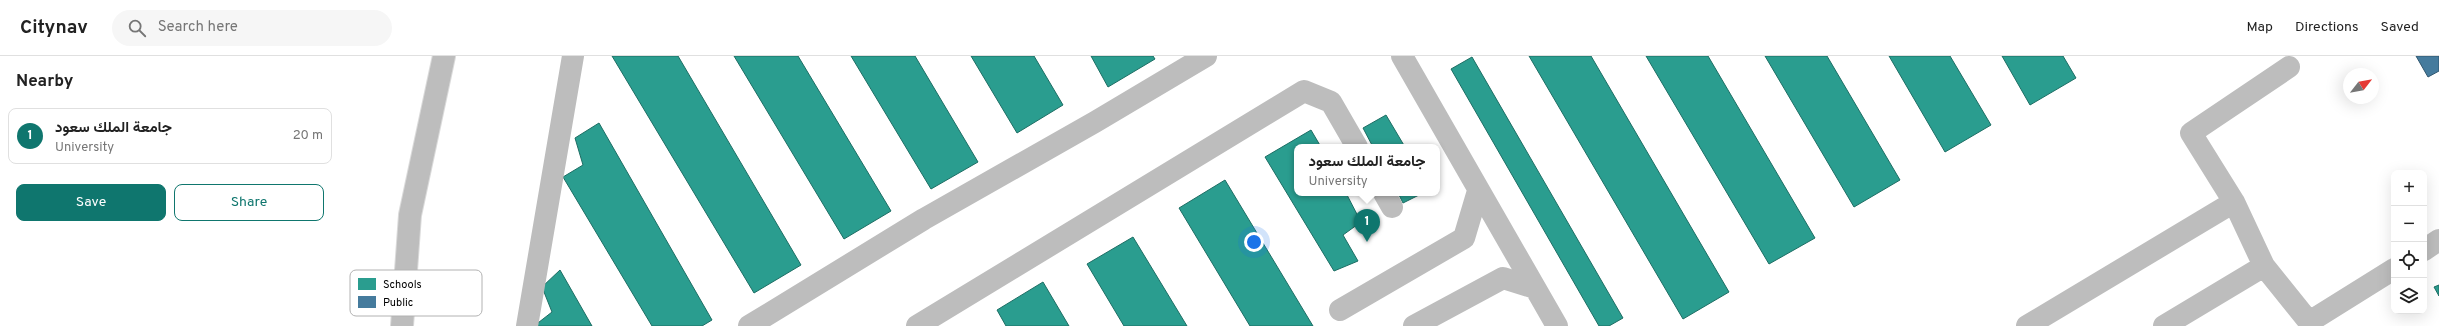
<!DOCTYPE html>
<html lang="en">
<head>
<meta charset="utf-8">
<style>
	body { margin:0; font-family:Overpass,Vazirmatn,sans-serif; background:#f6f6f6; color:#222 }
	.controls { position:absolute; right:12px; bottom:12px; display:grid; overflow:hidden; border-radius:8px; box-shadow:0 4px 16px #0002 }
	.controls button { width:36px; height:36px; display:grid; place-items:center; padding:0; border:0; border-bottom:1px solid #e0e0e0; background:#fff; color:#222; font:20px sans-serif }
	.compass { position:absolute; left:2003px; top:12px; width:36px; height:36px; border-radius:50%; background:#fff; box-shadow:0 4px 16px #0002; rotate:59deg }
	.you { position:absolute; left:914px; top:186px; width:14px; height:14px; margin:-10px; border:3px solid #fff; border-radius:50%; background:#1a73e8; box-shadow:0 0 0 6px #1a73e833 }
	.badge { display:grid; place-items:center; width:26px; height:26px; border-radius:50%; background:#0f766e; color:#fff; font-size:13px; font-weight:700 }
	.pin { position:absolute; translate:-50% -33px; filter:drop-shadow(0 1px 2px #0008) }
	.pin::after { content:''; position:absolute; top:21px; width:14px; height:12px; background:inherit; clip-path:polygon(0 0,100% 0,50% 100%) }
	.popup { position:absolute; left:954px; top:88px; width:146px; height:52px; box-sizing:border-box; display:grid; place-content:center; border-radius:8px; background:#fff; filter:drop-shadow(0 1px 3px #0005); font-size:13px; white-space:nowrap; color:#767676 }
	.popup b { font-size:15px; color:#222 }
	.popup::after { content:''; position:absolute; left:50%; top:100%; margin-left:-8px; border:8px solid transparent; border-top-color:#fff }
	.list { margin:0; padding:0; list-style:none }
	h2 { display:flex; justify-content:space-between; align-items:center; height:52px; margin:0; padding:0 16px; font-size:17px }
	h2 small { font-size:13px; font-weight:400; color:#767676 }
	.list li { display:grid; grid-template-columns:26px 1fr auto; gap:12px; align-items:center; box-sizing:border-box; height:56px; margin:0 8px 8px; padding:0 8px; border:1px solid #e0e0e0; border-radius:8px }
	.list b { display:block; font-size:15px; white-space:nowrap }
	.list p { margin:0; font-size:13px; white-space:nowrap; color:#767676 }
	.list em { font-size:13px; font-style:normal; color:#767676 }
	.actions { display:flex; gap:8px; padding:12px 16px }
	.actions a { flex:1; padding:9px 0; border:1px solid #0f766e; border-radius:8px; text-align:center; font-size:14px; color:#0f766e }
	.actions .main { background:#0f766e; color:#fff }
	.icon { flex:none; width:22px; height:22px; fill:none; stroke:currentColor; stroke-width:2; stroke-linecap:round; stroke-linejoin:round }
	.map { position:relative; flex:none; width:2099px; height:270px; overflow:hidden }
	header { display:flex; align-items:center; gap:24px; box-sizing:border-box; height:56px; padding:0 20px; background:#fff; border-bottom:1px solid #e0e0e0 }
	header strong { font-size:19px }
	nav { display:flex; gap:22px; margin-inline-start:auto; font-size:14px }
	.search { width:280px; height:36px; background:#f6f6f6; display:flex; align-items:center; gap:10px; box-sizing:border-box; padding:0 14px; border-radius:22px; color:#767676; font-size:15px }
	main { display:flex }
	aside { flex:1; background:#fff }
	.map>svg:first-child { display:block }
</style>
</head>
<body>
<header>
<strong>Citynav</strong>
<div class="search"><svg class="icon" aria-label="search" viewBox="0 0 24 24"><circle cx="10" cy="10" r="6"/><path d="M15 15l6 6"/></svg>Search here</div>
<nav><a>Map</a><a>Directions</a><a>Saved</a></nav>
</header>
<main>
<aside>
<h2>Nearby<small></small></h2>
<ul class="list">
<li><span class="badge">1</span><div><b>جامعة الملك سعود</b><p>University</p></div><em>20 m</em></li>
</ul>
<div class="actions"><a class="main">Save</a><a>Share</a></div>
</aside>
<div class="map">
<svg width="2099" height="270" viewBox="0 0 2099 270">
	<rect width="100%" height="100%" fill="#fff"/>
	<path fill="#2a9d8f" stroke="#1d6e64" d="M 272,0 L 338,0 L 461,209 L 414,237 Z
		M 394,0 L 458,0 L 551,155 L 504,183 Z
		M 511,0 L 575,0 L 638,106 L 591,133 Z
		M 631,0 L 694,0 L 723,49 L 677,77 Z
		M 751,0 L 813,0 L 815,3 L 768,31 Z
		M 1189,0 L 1251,0 L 1389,236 L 1343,263 Z
		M 1306,0 L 1368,0 L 1475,182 L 1429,208 Z
		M 1425,0 L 1487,0 L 1560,124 L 1514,151 Z
		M 1549,0 L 1610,0 L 1651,69 L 1605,96 Z
		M 1662,0 L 1723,0 L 1736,22 L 1690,49 Z
		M 1132,1 L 1283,262 L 1269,270 L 1259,270 L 1111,13 Z
		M 1046,59 L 1065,91 L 1033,91 L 1023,72 Z
		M 259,67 L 372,264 L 362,270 L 312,270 L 223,121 L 243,109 L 235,82 Z
		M 971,74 L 981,91 L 957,91 L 957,137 L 1006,137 L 1021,166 L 1003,179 L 1018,205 L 994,215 L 925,101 Z
		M 885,124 L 973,270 L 910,270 L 839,152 Z
		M 1058,137 L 1083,137 L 1063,147 Z
		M 793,181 L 847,270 L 784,270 L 747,208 Z
		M 220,214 L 252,270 L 194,270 L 212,256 L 202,231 Z
		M 703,226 L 729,270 L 666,270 L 657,254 Z
		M 2099,229 L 2099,240 L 2094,231 Z"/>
	<path fill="#457b9d" stroke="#30566e" d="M 2076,0 L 2099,0 L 2099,15 L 2088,21 Z"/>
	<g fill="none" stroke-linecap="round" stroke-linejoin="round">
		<defs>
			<path id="major" d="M 62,270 L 70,159 L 104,0"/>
		</defs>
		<use href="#major" stroke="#dbdbdb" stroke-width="24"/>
		<path stroke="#bdbdbd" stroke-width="22" d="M 1062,0 L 1217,270
			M 1949,11 L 1851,77 L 1894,146 L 1924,210 L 1969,266 L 2054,213
			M 1044,137 L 1052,151
			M 2084,194 L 2099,184
			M 1000,254 L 1124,182 L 1138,135
			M 187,270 L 233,0
			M 409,270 L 584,163 L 755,66 L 866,0
			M 577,270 L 964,35 L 991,46 L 1017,91
			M 1074,270 L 1163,222 L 1195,232
			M 1687,270 L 1894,146
			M 1824,270 L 1924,210"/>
		<use href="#major" stroke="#bdbdbd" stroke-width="22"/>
	</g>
	<rect x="10" y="214" width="132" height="46" rx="6" fill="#fff" stroke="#b2b2b2" stroke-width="1"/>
	<rect x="18" y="222" width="18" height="12" fill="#2a9d8f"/>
	<rect x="18" y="240" width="18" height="12" fill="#457b9d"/>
	<g font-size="11" fill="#000">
		<text x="43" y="232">Schools</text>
		<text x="43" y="250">Public</text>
	</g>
</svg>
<div class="controls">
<button>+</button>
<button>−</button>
<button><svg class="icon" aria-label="locate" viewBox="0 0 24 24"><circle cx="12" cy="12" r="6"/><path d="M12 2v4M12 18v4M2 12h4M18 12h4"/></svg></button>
<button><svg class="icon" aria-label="layers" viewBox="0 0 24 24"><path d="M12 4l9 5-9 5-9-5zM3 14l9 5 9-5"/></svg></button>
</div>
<svg class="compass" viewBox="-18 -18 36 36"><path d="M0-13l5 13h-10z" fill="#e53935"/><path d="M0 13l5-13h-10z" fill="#767676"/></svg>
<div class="you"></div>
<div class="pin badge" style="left:1027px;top:186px">1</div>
<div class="popup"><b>جامعة الملك سعود</b>University</div>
</div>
</main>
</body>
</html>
